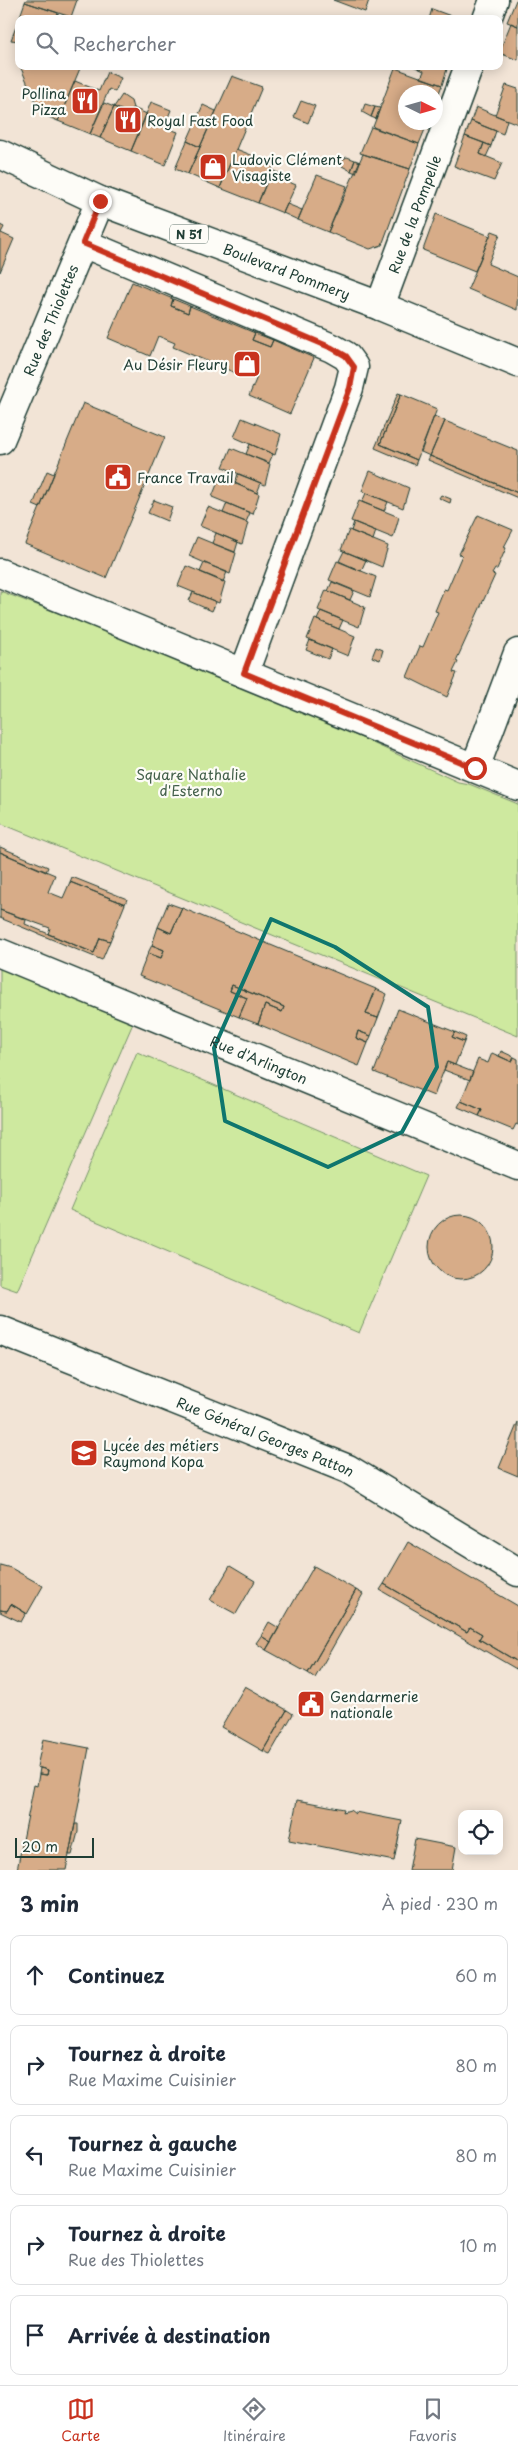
<!DOCTYPE html>
<html lang="fr">
<head>
<meta charset="utf-8">
<style>
	body { margin:0; font-family:"Playpen Sans",sans-serif; background:#f2f2f3; color:#1f2937 }
	.controls { position:absolute; right:15px; bottom:15px; display:grid; overflow:hidden; border-radius:10px; box-shadow:0 2px 12px #0003 }
	.controls button { width:45px; height:45px; display:grid; place-items:center; padding:0; border:0; border-bottom:1px solid #e0e1e3; background:#fff; color:#1f2937; font:25px sans-serif }
	.compass { position:absolute; left:398px; top:85px; width:45px; height:45px; border-radius:50%; background:#fff; box-shadow:0 2px 12px #0003; rotate:95deg }
	.scale { position:absolute; left:15px; bottom:12px; width:79px; box-sizing:border-box; padding-left:5px; border:2px solid #1f3d34; border-top:0; font-size:14px; line-height:18px; white-space:nowrap; color:#1f3d34; -webkit-text-stroke:4px #fdfcf7; paint-order:stroke }
	.stop { position:absolute; width:15px; height:15px; margin:-11px; border:4px solid #c8321e; border-radius:50%; background:#fff }
	.stop.end { background:#c8321e; border-color:#fff; box-shadow:0 1px 5px #0008 }
	.list { margin:0; padding:0; list-style:none }
	h2 { display:flex; justify-content:space-between; align-items:center; height:65px; margin:0; padding:0 20px; font-size:21px }
	h2 small { font-size:16px; font-weight:400; color:#747a83 }
	.list li { display:grid; grid-template-columns:32px 1fr auto; gap:15px; align-items:center; box-sizing:border-box; height:80px; margin:0 10px 10px; padding:0 10px; border:1px solid #e0e1e3; border-radius:10px }
	.list b { display:block; font-size:19px; white-space:nowrap }
	.list p { margin:0; font-size:16px; white-space:nowrap; color:#747a83 }
	.list em { font-size:16px; font-style:normal; color:#747a83 }
	.icon { flex:none; width:28px; height:28px; fill:none; stroke:currentColor; stroke-width:2; stroke-linecap:round; stroke-linejoin:round }
	.map { position:relative; flex:none; width:518px; height:1870px; overflow:hidden }
	.search { position:absolute; background:#fff; box-shadow:0 2px 12px #0003; left:15px; right:15px; top:15px; height:55px; display:flex; align-items:center; gap:12px; box-sizing:border-box; padding:0 18px; border-radius:10px; color:#747a83; font-size:19px }
	.sheet { height:515px; background:#fff }
	nav { display:flex; justify-content:space-around; align-items:center; box-sizing:border-box; height:70px; border-top:1px solid #e0e1e3; background:#fff; font-size:14px; color:#747a83 }
	nav a { display:grid; justify-items:center; gap:2px }
	nav .on { color:#c8321e }
	.map>svg:first-child { display:block }
</style>
</head>
<body>
<div class="map">
<svg width="518" height="1870" viewBox="0 0 518 1870">
	<rect width="100%" height="100%" fill="#f2e4d6"/>
	<filter id="ink" filterUnits="userSpaceOnUse"><feTurbulence type="fractalNoise" baseFrequency=".02" numOctaves="2"/><feDisplacementMap in="SourceGraphic" scale="10" xChannelSelector="R" yChannelSelector="G"/><feConvolveMatrix kernelMatrix="1 2 1 2 8 2 1 2 1" color-interpolation-filters="sRGB"/></filter>
	<g filter="url(#ink)">
		<path fill="#cee99f" stroke="#76936a" d="M 0,591 L 241,683 L 458,782 L 469,784 L 518,804 L 518,1036 L 0,823 Z
			M 0,965 L 134,1021 L 17,1291 L 0,1285 Z
			M 137,1052 L 426,1176 L 359,1333 L 70,1210 Z"/>
		<path fill="#d7ac88" stroke="#1f3d34" d="M 26,0 L 77,0 L 71,17 L 25,2 Z
			M 333,0 L 369,0 L 365,12 Z
			M 516,0 L 518,0 L 518,26 L 507,22 Z
			M 25,2 L 58,13 L 56,19 L 19,19 Z
			M 432,9 L 459,19 L 429,19 Z
			M 19,19 L 19,41 L 11,40 Z
			M 511,23 L 518,26 L 518,60 L 499,53 Z
			M 20,66 L 81,66 L 58,121 L 41,114 Z
			M 413,66 L 448,66 L 442,85 L 421,78 L 424,71 Z
			M 395,68 L 442,85 L 436,101 L 436,92 L 406,92 L 406,122 L 428,122 L 419,144 L 373,127 Z
			M 107,72 L 121,78 L 115,92 L 109,89 L 90,134 L 58,121 L 75,81 L 99,91 Z
			M 232,76 L 262,87 L 220,188 L 188,174 Z
			M 506,85 L 518,89 L 518,124 L 495,115 Z
			M 122,95 L 131,101 L 133,108 L 130,114 L 114,107 Z
			M 301,101 L 315,106 L 308,123 L 294,117 Z
			M 151,102 L 171,110 L 164,127 L 178,132 L 165,165 L 131,151 Z
			M 104,103 L 114,107 L 100,138 L 90,134 Z
			M 365,104 L 375,107 L 371,117 L 362,112 Z
			M 203,105 L 216,111 L 200,147 L 187,141 Z
			M 114,107 L 130,114 L 133,108 L 147,114 L 131,151 L 100,138 Z
			M 375,107 L 380,108 L 376,119 L 371,117 Z
			M 476,107 L 507,120 L 503,134 L 471,121 Z
			M 471,121 L 496,131 L 491,146 L 465,136 Z
			M 371,127 L 419,144 L 410,169 L 360,153 Z
			M 465,136 L 484,143 L 480,154 L 502,163 L 494,181 L 454,166 Z
			M 187,141 L 200,147 L 188,174 L 175,169 Z
			M 484,143 L 491,146 L 486,157 L 480,154 Z
			M 236,149 L 274,164 L 258,203 L 220,188 Z
			M 363,154 L 410,169 L 382,245 L 370,249 L 328,232 Z
			M 347,157 L 355,160 L 351,171 L 342,166 L 343,159 Z
			M 355,160 L 360,162 L 356,173 L 351,171 Z
			M 271,170 L 281,174 L 279,178 L 270,174 Z
			M 270,174 L 296,185 L 283,213 L 258,203 Z
			M 317,175 L 347,186 L 328,232 L 298,220 Z
			M 287,204 L 302,210 L 298,220 L 283,213 Z
			M 436,214 L 490,236 L 475,271 L 423,250 Z
			M 0,225 L 4,227 L 1,233 L 14,239 L 0,272 Z
			M 492,231 L 500,234 L 488,264 L 518,277 L 517,310 L 468,289 Z
			M 132,282 L 173,299 L 171,306 L 188,313 L 190,306 L 255,333 L 252,340 L 270,347 L 273,340 L 314,358 L 290,414 L 249,396 L 257,377 L 240,370 L 238,374 L 173,347 L 175,343 L 158,336 L 150,356 L 108,338 Z
			M 173,299 L 190,306 L 188,313 L 171,306 Z
			M 255,333 L 273,340 L 270,347 L 252,340 Z
			M 398,393 L 401,394 L 380,444 L 417,460 L 415,465 L 375,448 Z
			M 401,394 L 437,409 L 417,460 L 380,444 Z
			M 83,403 L 165,437 L 106,578 L 25,544 Z
			M 434,416 L 445,421 L 430,456 L 421,452 Z
			M 242,418 L 281,434 L 275,455 L 234,437 Z
			M 445,421 L 518,451 L 518,493 L 430,456 Z
			M 250,444 L 273,454 L 269,463 L 246,454 Z
			M 231,448 L 270,464 L 265,485 L 223,467 Z
			M 430,456 L 518,493 L 518,498 L 428,460 Z
			M 47,471 L 54,474 L 40,508 L 33,505 Z
			M 370,471 L 409,488 L 403,508 L 362,491 Z
			M 238,474 L 261,483 L 257,493 L 235,483 Z
			M 220,477 L 259,494 L 253,514 L 212,497 Z
			M 366,493 L 388,502 L 384,511 L 362,502 Z
			M 441,495 L 451,499 L 450,503 L 439,498 Z
			M 154,500 L 172,507 L 167,521 L 148,513 Z
			M 359,501 L 399,517 L 393,538 L 351,521 Z
			M 227,503 L 250,513 L 246,522 L 223,513 Z
			M 208,507 L 248,523 L 242,544 L 200,526 Z
			M 478,515 L 513,530 L 504,547 L 506,548 L 497,569 L 495,569 L 492,574 L 495,575 L 456,661 L 458,662 L 453,672 L 457,673 L 447,697 L 407,677 L 420,646 L 423,647 L 438,612 L 435,611 L 444,589 L 447,590 L 462,555 L 459,554 Z
			M 354,522 L 376,531 L 373,540 L 351,531 Z
			M 349,530 L 388,546 L 382,567 L 341,550 Z
			M 216,533 L 238,542 L 235,552 L 212,543 Z
			M 197,537 L 236,553 L 230,574 L 189,556 Z
			M 344,551 L 366,560 L 361,571 L 339,561 Z
			M 337,561 L 376,577 L 370,597 L 329,580 Z
			M 204,563 L 227,572 L 223,582 L 200,572 Z
			M 186,566 L 225,582 L 219,603 L 178,586 Z
			M 332,582 L 354,591 L 350,600 L 328,591 Z
			M 326,590 L 365,607 L 359,627 L 318,610 Z
			M 193,592 L 216,602 L 212,611 L 189,601 Z
			M 321,611 L 343,620 L 339,629 L 317,620 Z
			M 315,619 L 355,636 L 348,656 L 307,639 Z
			M 310,640 L 332,649 L 328,659 L 306,650 Z
			M 376,647 L 383,650 L 380,660 L 372,657 Z
			M 0,847 L 48,867 L 46,872 L 0,852 Z
			M 0,852 L 55,875 L 48,892 L 63,898 L 70,882 L 125,904 L 110,941 L 100,938 L 94,953 L 48,934 L 50,928 L 0,910 Z
			M 72,877 L 127,899 L 125,904 L 70,882 Z
			M 168,903 L 182,908 L 171,933 L 158,927 Z
			M 182,908 L 376,989 L 366,1014 L 378,1018 L 371,1036 L 358,1031 L 356,1038 L 368,1043 L 359,1066 L 258,1024 L 265,1005 L 282,1012 L 284,1007 L 232,985 L 230,991 L 247,998 L 239,1017 L 139,976 L 148,953 L 161,958 L 164,950 L 152,945 L 158,927 L 171,933 Z
			M 0,910 L 26,920 L 25,924 L 94,953 L 100,938 L 110,941 L 102,960 L 0,918 Z
			M 152,945 L 164,950 L 161,958 L 148,953 Z
			M 232,985 L 284,1007 L 282,1012 L 265,1005 L 258,1024 L 239,1017 L 247,998 L 230,991 Z
			M 376,989 L 387,994 L 378,1018 L 366,1014 Z
			M 398,1009 L 455,1032 L 452,1037 L 464,1042 L 455,1065 L 447,1062 L 434,1096 L 374,1072 Z
			M 358,1031 L 371,1036 L 368,1043 L 356,1038 Z
			M 455,1032 L 466,1037 L 464,1042 L 452,1037 Z
			M 501,1051 L 514,1057 L 512,1062 L 499,1056 Z
			M 492,1053 L 512,1062 L 514,1057 L 518,1059 L 518,1125 L 516,1124 L 513,1130 L 479,1116 L 482,1110 L 461,1101 L 478,1059 L 488,1063 Z
			M 447,1062 L 473,1072 L 470,1080 L 444,1070 Z
			M 461,1101 L 482,1110 L 479,1116 L 458,1107 Z
			M429 1247a32 32 0 1 1 64 0a32 32 0 1 1-64 0Z
			M 518,1422 L 518,1476 L 499,1468 Z
			M 408,1542 L 518,1606 L 518,1662 L 479,1639 L 482,1634 L 470,1627 L 467,1632 L 384,1584 Z
			M 0,1565 L 11,1568 L 43,1586 L 27,1614 L 11,1604 L 7,1611 L 0,1610 Z
			M 230,1566 L 255,1581 L 236,1614 L 210,1600 Z
			M 314,1566 L 356,1590 L 308,1673 L 266,1650 Z
			M 384,1584 L 467,1632 L 470,1627 L 482,1634 L 479,1639 L 518,1662 L 518,1670 L 380,1590 Z
			M 356,1590 L 363,1594 L 315,1678 L 308,1673 Z
			M 11,1604 L 26,1613 L 21,1622 L 0,1612 L 0,1610 L 7,1611 Z
			M 269,1622 L 279,1628 L 271,1642 L 261,1636 Z
			M 261,1636 L 271,1642 L 266,1650 L 256,1643 Z
			M 245,1686 L 287,1710 L 263,1751 L 221,1727 Z
			M 287,1710 L 293,1714 L 270,1754 L 263,1751 Z
			M 43,1739 L 89,1748 L 75,1824 L 66,1870 L 17,1870 L 34,1785 L 37,1786 L 39,1774 L 47,1775 L 48,1770 L 37,1767 Z
			M 40,1768 L 48,1770 L 47,1775 L 39,1774 Z
			M 297,1800 L 344,1809 L 343,1812 L 350,1810 L 355,1814 L 355,1812 L 402,1821 L 394,1861 L 289,1840 Z
			M 75,1824 L 78,1824 L 78,1832 L 72,1855 L 69,1855 Z
			M 415,1839 L 456,1847 L 452,1870 L 409,1870 Z"/>
		<g fill="none" stroke-linecap="round" stroke-linejoin="round">
			<defs>
				<g id="minor">
					<path d="M 487,19 L 494,0"/>
					<path d="M 83,243 L 332,348 L 346,356 L 354,367 L 349,388 L 244,673"/>
					<path id="s1" d="M 380,306 L 469,66"/>
					<path id="s2" d="M 0,440 L 100,201"/>
					<path d="M 0,573 L 518,786"/>
					<path d="M 475,768 L 518,653"/>
					<path id="s3" d="M 0,953 L 518,1166"/>
					<path id="s4" d="M 0,1330 L 348,1469 L 518,1572"/>
				</g>
				<g id="major">
					<path id="s5" d="M 0,154 L 100,201 L 380,306 L 518,363"/>
				</g>
			</defs>
			<use href="#minor" stroke="#1f3d34" stroke-width="31"/>
			<use href="#major" stroke="#1f3d34" stroke-width="31"/>
			<use href="#minor" stroke="#fdfcf7" stroke-width="28"/>
			<use href="#major" stroke="#fdfcf7" stroke-width="28"/>
		</g>
	</g>
	<g fill="none" stroke-linecap="round" stroke-linejoin="round" filter="url(#ink)">
		<path stroke="#c8321e" stroke-width="6" d="M 100,201 L 83,243 L 332,348 L 346,356 L 354,367 L 350,388 L 244,673 L 475,768"/>
	</g>
	<path fill="none" stroke="#0f766e" stroke-width="4" stroke-linejoin="round" d="M 271,919 L 335,947 L 428,1007 L 437,1067 L 402,1132 L 328,1167 L 225,1121 L 214,1048 Z"/>
	<defs>
		<symbol id="restaurant-square" viewBox="-11 -11 22 22"><rect x="-9" y="-9" width="18" height="18" rx="4" fill="#c8321e" stroke="#fdfcf7"/><path d="M-5-6h1v4h1v-4h1v4h1v-4h1v5L-1.5 .5V6h-2V.5L-5-1ZM5-6V6H3V1.5H1.5Q1.5-4 5-6Z" fill="#fff"/></symbol>
		<symbol id="shop-square" viewBox="-11 -11 22 22"><rect x="-9" y="-9" width="18" height="18" rx="4" fill="#c8321e" stroke="#fdfcf7"/><path d="M-5-2.5h2.3a2.7 3.5 0 0 1 5.4 0H5L5.5 6h-11ZM-1.5-2.5h3a1.5 2.3 0 0 0-3 0Z" fill="#fff"/></symbol>
		<symbol id="civic-square" viewBox="-11 -11 22 22"><rect x="-9" y="-9" width="18" height="18" rx="4" fill="#c8321e" stroke="#fdfcf7"/><path d="M-.6-6.5H3V-4.5H.6V-3L4-1V1h2V6H-6V1h2V-1L-.6-3ZM-1.2 2.5V6h2.4V2.5Z" fill="#fff"/></symbol>
		<symbol id="school-square" viewBox="-11 -11 22 22"><rect x="-9" y="-9" width="18" height="18" rx="4" fill="#c8321e" stroke="#fdfcf7"/><path d="M0-5L7-2L0 1L-7-2ZM-4 1L0 2.5L4 1V4Q0 6-4 4Z" fill="#fff"/></symbol>
	</defs>
	<g fill-rule="evenodd">
		<use href="#restaurant-square" x="69" y="85" width="32" height="32"/>
		<use href="#restaurant-square" x="112" y="104" width="32" height="32"/>
		<use href="#shop-square" x="197" y="151" width="32" height="32"/>
		<use href="#shop-square" x="231" y="348" width="32" height="32"/>
		<use href="#civic-square" x="102" y="461" width="32" height="32"/>
		<use href="#school-square" x="68" y="1437" width="32" height="32"/>
		<use href="#civic-square" x="295" y="1688" width="32" height="32"/>
	</g>
	<g text-anchor="middle" dominant-baseline="central" stroke-width="4.5" stroke-linejoin="round" paint-order="stroke">
		<rect fill="#fdfcf7" stroke="#62766e" stroke-width="1" x="170" y="224.5" width="38" height="19" rx="4"/>
		<g font-size="12" font-weight="bold" fill="#1f3d34">
			<text x="189" y="234">N 51</text>
		</g>
		<g font-size="14" fill="#1f3d34" stroke="#fdfcf7" text-anchor="start">
			<text x="66" y="93" text-anchor="end">Pollina<tspan x="66" dy="16">Pizza</tspan></text>
			<text x="147" y="120">Royal Fast Food</text>
			<text x="232" y="159">Ludovic Clément<tspan x="232" dy="16">Visagiste</tspan></text>
			<text x="228" y="364" text-anchor="end">Au Désir Fleury</text>
			<text x="137" y="477">France Travail</text>
			<text x="103" y="1445">Lycée des métiers<tspan x="103" dy="16">Raymond Kopa</tspan></text>
			<text x="330" y="1696">Gendarmerie<tspan x="330" dy="16">nationale</tspan></text>
		</g>
		<g font-size="14" fill="#1f3d34" stroke="#fdfcf7">
			<text stroke="none"><textPath href="#s1" startOffset="98">Rue de la Pompelle</textPath></text>
			<text stroke="none"><textPath href="#s5" startOffset="310">Boulevard Pommery</textPath></text>
			<text stroke="none"><textPath href="#s2" startOffset="130">Rue des Thiolettes</textPath></text>
			<text stroke="none"><textPath href="#s3" startOffset="280">Rue d'Arlington</textPath></text>
			<text stroke="none"><textPath href="#s4" startOffset="286">Rue Général Georges Patton</textPath></text>
		</g>
		<g font-size="14" fill="#425f49" stroke="#fdfcf7">
			<text x="191" y="774">Square Nathalie<tspan x="191" dy="16">d'Esterno</tspan></text>
		</g>
	</g>
</svg>
<div class="controls">
<button><svg class="icon" aria-label="locate" viewBox="0 0 24 24"><circle cx="12" cy="12" r="6"/><path d="M12 2v4M12 18v4M2 12h4M18 12h4"/></svg></button>
</div>
<svg class="compass" viewBox="-18 -18 36 36"><path d="M0-13l5 13h-10z" fill="#e53935"/><path d="M0 13l5-13h-10z" fill="#747a83"/></svg>
<div class="scale">20 m</div>
<div class="stop" style="left:475px;top:768px"></div>
<div class="stop end" style="left:100px;top:201px"></div>
<div class="search"><svg class="icon" aria-label="search" viewBox="0 0 24 24"><circle cx="10" cy="10" r="6"/><path d="M15 15l6 6"/></svg>Rechercher</div>
</div>
<section class="sheet">
<h2>3 min<small>À pied · 230 m</small></h2>
<ul class="list">
<li><svg class="icon" aria-label="ahead" viewBox="0 0 24 24"><path d="M12 20V5M6 11l6-6 6 6"/></svg><div><b>Continuez</b></div><em>60 m</em></li>
<li><svg class="icon" aria-label="right" viewBox="0 0 24 24"><path d="M7 20v-9h11M14 6l5 5-5 5"/></svg><div><b>Tournez à droite</b><p>Rue Maxime Cuisinier</p></div><em>80 m</em></li>
<li><svg class="icon" aria-label="left" viewBox="0 0 24 24"><path d="M17 20v-9H6M10 6l-5 5 5 5"/></svg><div><b>Tournez à gauche</b><p>Rue Maxime Cuisinier</p></div><em>80 m</em></li>
<li><svg class="icon" aria-label="right" viewBox="0 0 24 24"><path d="M7 20v-9h11M14 6l5 5-5 5"/></svg><div><b>Tournez à droite</b><p>Rue des Thiolettes</p></div><em>10 m</em></li>
<li><svg class="icon" aria-label="arrive" viewBox="0 0 24 24"><path d="M6 21V4h12l-3 4 3 4H6"/></svg><div><b>Arrivée à destination</b></div></li>
</ul>
</section>
<nav>
<a class="on"><svg class="icon" aria-label="map" viewBox="0 0 24 24"><path d="M3 6l6-2 6 2 6-2v14l-6 2-6-2-6 2zM9 4v14M15 6v14"/></svg>Carte</a>
<a><svg class="icon" aria-label="directions" viewBox="0 0 24 24"><path d="M12 3l9 9-9 9-9-9zM9 14v-3h6M13 9l2 2-2 2"/></svg>Itinéraire</a>
<a><svg class="icon" aria-label="saved" viewBox="0 0 24 24"><path d="M7 4h10v16l-5-4-5 4z"/></svg>Favoris</a>
</nav>
</body>
</html>
